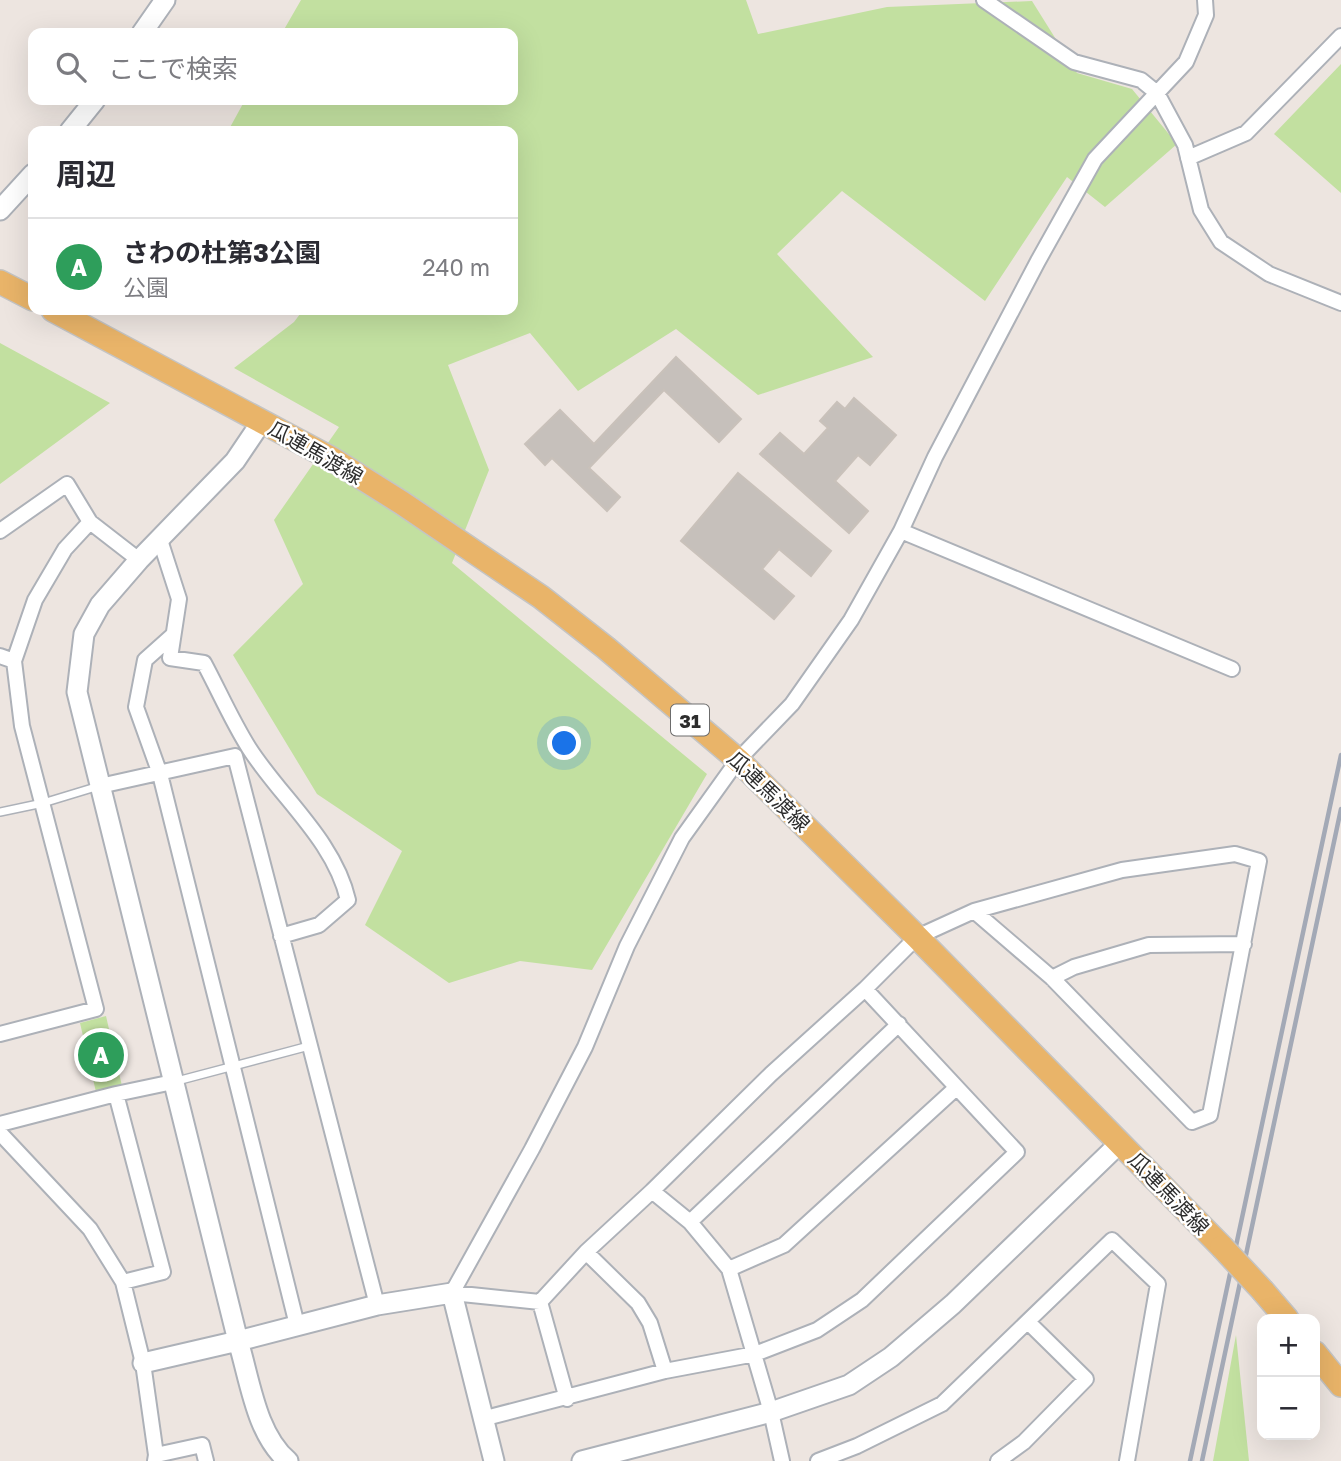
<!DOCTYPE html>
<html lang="ja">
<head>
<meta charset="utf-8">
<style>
	body { margin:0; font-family:"Golos Text","Noto Sans JP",sans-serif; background:#f2f2f3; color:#2b2b33 }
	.controls { position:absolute; right:21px; bottom:21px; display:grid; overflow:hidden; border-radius:14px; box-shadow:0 7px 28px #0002 }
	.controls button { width:63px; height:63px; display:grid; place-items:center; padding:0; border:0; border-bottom:2px solid #e1e1e2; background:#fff; color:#2b2b33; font:35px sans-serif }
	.you { position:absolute; left:565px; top:744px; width:24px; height:24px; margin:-18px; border:5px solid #fff; border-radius:50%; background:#1a73e8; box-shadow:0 0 0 10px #1a73e833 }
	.badge { display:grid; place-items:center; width:46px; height:46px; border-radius:50%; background:#0b8043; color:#fff; font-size:23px; font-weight:700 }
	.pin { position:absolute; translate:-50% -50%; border:4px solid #fff; box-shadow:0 2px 7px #0006 }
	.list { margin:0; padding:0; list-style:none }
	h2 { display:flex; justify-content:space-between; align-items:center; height:91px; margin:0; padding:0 28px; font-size:30px }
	h2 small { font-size:23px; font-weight:400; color:#7c7c81 }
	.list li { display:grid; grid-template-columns:46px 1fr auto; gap:21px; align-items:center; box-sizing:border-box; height:98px; padding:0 28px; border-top:2px solid #e1e1e2 }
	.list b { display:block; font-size:26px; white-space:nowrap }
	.list p { margin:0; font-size:23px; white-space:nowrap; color:#7c7c81 }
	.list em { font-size:23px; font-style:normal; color:#7c7c81 }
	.icon { flex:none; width:38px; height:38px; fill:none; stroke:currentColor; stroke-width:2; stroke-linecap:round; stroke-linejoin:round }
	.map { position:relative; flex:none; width:1341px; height:1461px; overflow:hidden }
	.search { position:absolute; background:#fff; box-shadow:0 7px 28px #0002; left:28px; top:28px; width:490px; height:77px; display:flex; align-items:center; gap:18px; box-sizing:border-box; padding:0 24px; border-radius:14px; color:#7c7c81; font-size:26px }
	.panel { position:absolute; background:#fff; box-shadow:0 7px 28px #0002; left:28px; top:126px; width:490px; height:189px; border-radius:14px }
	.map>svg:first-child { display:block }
</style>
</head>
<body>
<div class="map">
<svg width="1341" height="1461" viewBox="0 0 1341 1461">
	<rect width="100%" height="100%" fill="#ede5e0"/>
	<path fill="#c2e0a0" d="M 301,0 L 746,0 L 758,34 L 887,7 L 1032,1 L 1077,73 L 1132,89 L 1177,144 L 1105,207 L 1067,177 L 985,301 L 842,191 L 777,254 L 873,357 L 758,395 L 676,329 L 578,391 L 530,333 L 448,365 L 489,470 L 452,563 L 707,774 L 592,970 L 520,961 L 449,983 L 365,925 L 402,851 L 317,794 L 233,655 L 303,584 L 274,520 L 339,427 L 234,368 L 294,322 L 303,310 L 513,310 L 513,131 L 228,131 L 245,100 L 513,100 L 513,33 L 282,33 Z
		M 1341,64 L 1341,193 L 1274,134 Z
		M 0,343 L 110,403 L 0,484 Z
		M 106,1016 L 122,1086 L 96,1092 L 80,1023 Z
		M 1236,1335 L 1249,1461 L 1213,1461 Z"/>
	<path fill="#c6c0bb" stroke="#c9c1ba" stroke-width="2" d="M 676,357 L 741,419 L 719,442 L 664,390 L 589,468 L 620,497 L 607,511 L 552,458 L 545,465 L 525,444 L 560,410 L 594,444 Z
		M 854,398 L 896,435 L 870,465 L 858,455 L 835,481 L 868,511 L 849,533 L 760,454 L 780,433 L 804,454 L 828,428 L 820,421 L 837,402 L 845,409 Z
		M 738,473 L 831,551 L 811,576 L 779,549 L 762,569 L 794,596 L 774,619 L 681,541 Z"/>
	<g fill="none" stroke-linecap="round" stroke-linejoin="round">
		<defs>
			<path id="service" d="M 0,812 L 43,803 L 99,786
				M 177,1081 L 309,1046"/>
			<path id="minor" d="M 984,0 L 1074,62 L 1141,80 L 1157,93 L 1185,145 L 1201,210 L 1221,242 L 1269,274 L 1341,303
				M 1188,158 L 1246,133 L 1341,36
				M 0,531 L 67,484 L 90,522 L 139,560
				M 901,531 L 1232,669
				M 160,540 L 179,599 L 170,658 L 204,663 C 219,691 232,721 249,748 C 281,798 334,840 348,900 L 319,925 L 281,936
				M 173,635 L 145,660 L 136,707 L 160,774 L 297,1325
				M 0,656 L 14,661
				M 100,786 L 235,756 L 377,1305
				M 974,911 L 1052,978 L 1192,1122 L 1210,1115 L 1259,861 L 1235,854 L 1122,870 L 974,911 L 917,937 L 865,989 L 771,1074 L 652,1191 L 586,1252 L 540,1302 L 452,1293 L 532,1149 L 585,1047 L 627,946 L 682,838 L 738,760 L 792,704 L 851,620 L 901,531 L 935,457 L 1038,261 L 1095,159 L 1186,62 L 1206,15 L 1205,0
				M 1052,978 L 1074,967 L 1149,945 L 1244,944
				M 0,1034 L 96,1009 L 22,726 L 14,661 L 35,600 L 65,549 L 90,522
				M 116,1094 L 163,1272 L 123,1282
				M 0,1124 L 116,1094 L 173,1082
				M 0,1133 L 90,1229 L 123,1282 L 143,1363 L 156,1455 L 155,1461
				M 652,1191 L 690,1222 L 729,1269 L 771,1412 L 782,1461
				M 690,1222 L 899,1024
				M 586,1252 L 638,1303 L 650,1323 L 665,1371
				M 729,1269 L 784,1245 L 956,1088
				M 540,1302 L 567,1399
				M 482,1419 L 665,1371 L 755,1354 L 817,1330 L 862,1300 L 1017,1152 L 865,989
				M 156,1455 L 202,1445 L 206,1461
				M 818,1461 L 857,1446 L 942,1404 L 1112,1240 L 1158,1284 L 1127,1461
				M 998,1461 L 1024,1442 L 1086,1379 L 1028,1322"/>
			<path id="tertiary" d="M 142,33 L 165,0
				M 70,131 L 95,100
				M 0,210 L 33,174
				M 262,421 L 235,461 L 139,560 L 100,605 L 84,634 L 77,692 L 238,1341 C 250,1380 256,1434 288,1461
				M 143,1363 L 238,1341 L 377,1305 L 452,1293 L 494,1461
				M 582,1461 L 771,1412 L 849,1385 L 891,1357 L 953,1304 L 1120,1143"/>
			<path id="primary" d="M 0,282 L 33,299
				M 53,310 L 332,459 L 402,503 L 541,597 L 606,648 L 738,760 L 917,937 L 1222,1247
				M 1263,1291 L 1287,1319
				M 1315,1353 L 1341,1385"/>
		</defs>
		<use href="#service" stroke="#adb1b8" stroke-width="10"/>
		<use href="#minor" stroke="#adb1b8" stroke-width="18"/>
		<use href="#tertiary" stroke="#adb1b8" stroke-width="23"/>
		<use href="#primary" stroke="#c4c4c4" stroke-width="26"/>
		<use href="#service" stroke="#fff" stroke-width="7"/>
		<use href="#minor" stroke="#fff" stroke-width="14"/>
		<use href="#tertiary" stroke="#fff" stroke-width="19"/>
		<use href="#primary" stroke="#e9b469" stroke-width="23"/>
		<path stroke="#a3a9b6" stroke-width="4.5" d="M 1190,1461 L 1341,755
			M 1202,1461 L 1341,809"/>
		<defs>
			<path id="primary-bridge" d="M 1222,1247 L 1263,1291"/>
		</defs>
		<use href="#primary-bridge" stroke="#c4c4c4" stroke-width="26" stroke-linecap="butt"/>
		<use href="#primary-bridge" stroke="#e9b469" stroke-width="23"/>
	</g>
	<g text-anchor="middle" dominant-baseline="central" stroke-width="5" stroke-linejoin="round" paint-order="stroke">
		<rect fill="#fff" stroke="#6c6c6c" stroke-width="2" x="671" y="704.5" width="38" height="31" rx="5"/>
		<g font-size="19" font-weight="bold" fill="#2d2d2d">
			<text x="690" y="720">31</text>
		</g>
		<g font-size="21" fill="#2d2d2d" stroke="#fff">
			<text transform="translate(316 452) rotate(30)">瓜連馬渡線</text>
			<text transform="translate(769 791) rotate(44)">瓜連馬渡線</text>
			<text transform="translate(1169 1193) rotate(46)">瓜連馬渡線</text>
		</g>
	</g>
</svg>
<div class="controls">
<button>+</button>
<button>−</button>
</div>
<div class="you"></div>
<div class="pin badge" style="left:101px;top:1055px;background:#2e9e5b">A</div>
<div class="search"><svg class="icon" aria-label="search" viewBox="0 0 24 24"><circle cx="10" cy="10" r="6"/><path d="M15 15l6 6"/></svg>ここで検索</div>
<section class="panel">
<h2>周辺<small></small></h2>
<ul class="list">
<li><span class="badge" style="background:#2e9e5b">A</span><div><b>さわの杜第3公園</b><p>公園</p></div><em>240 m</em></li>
</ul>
</section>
</div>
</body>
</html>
